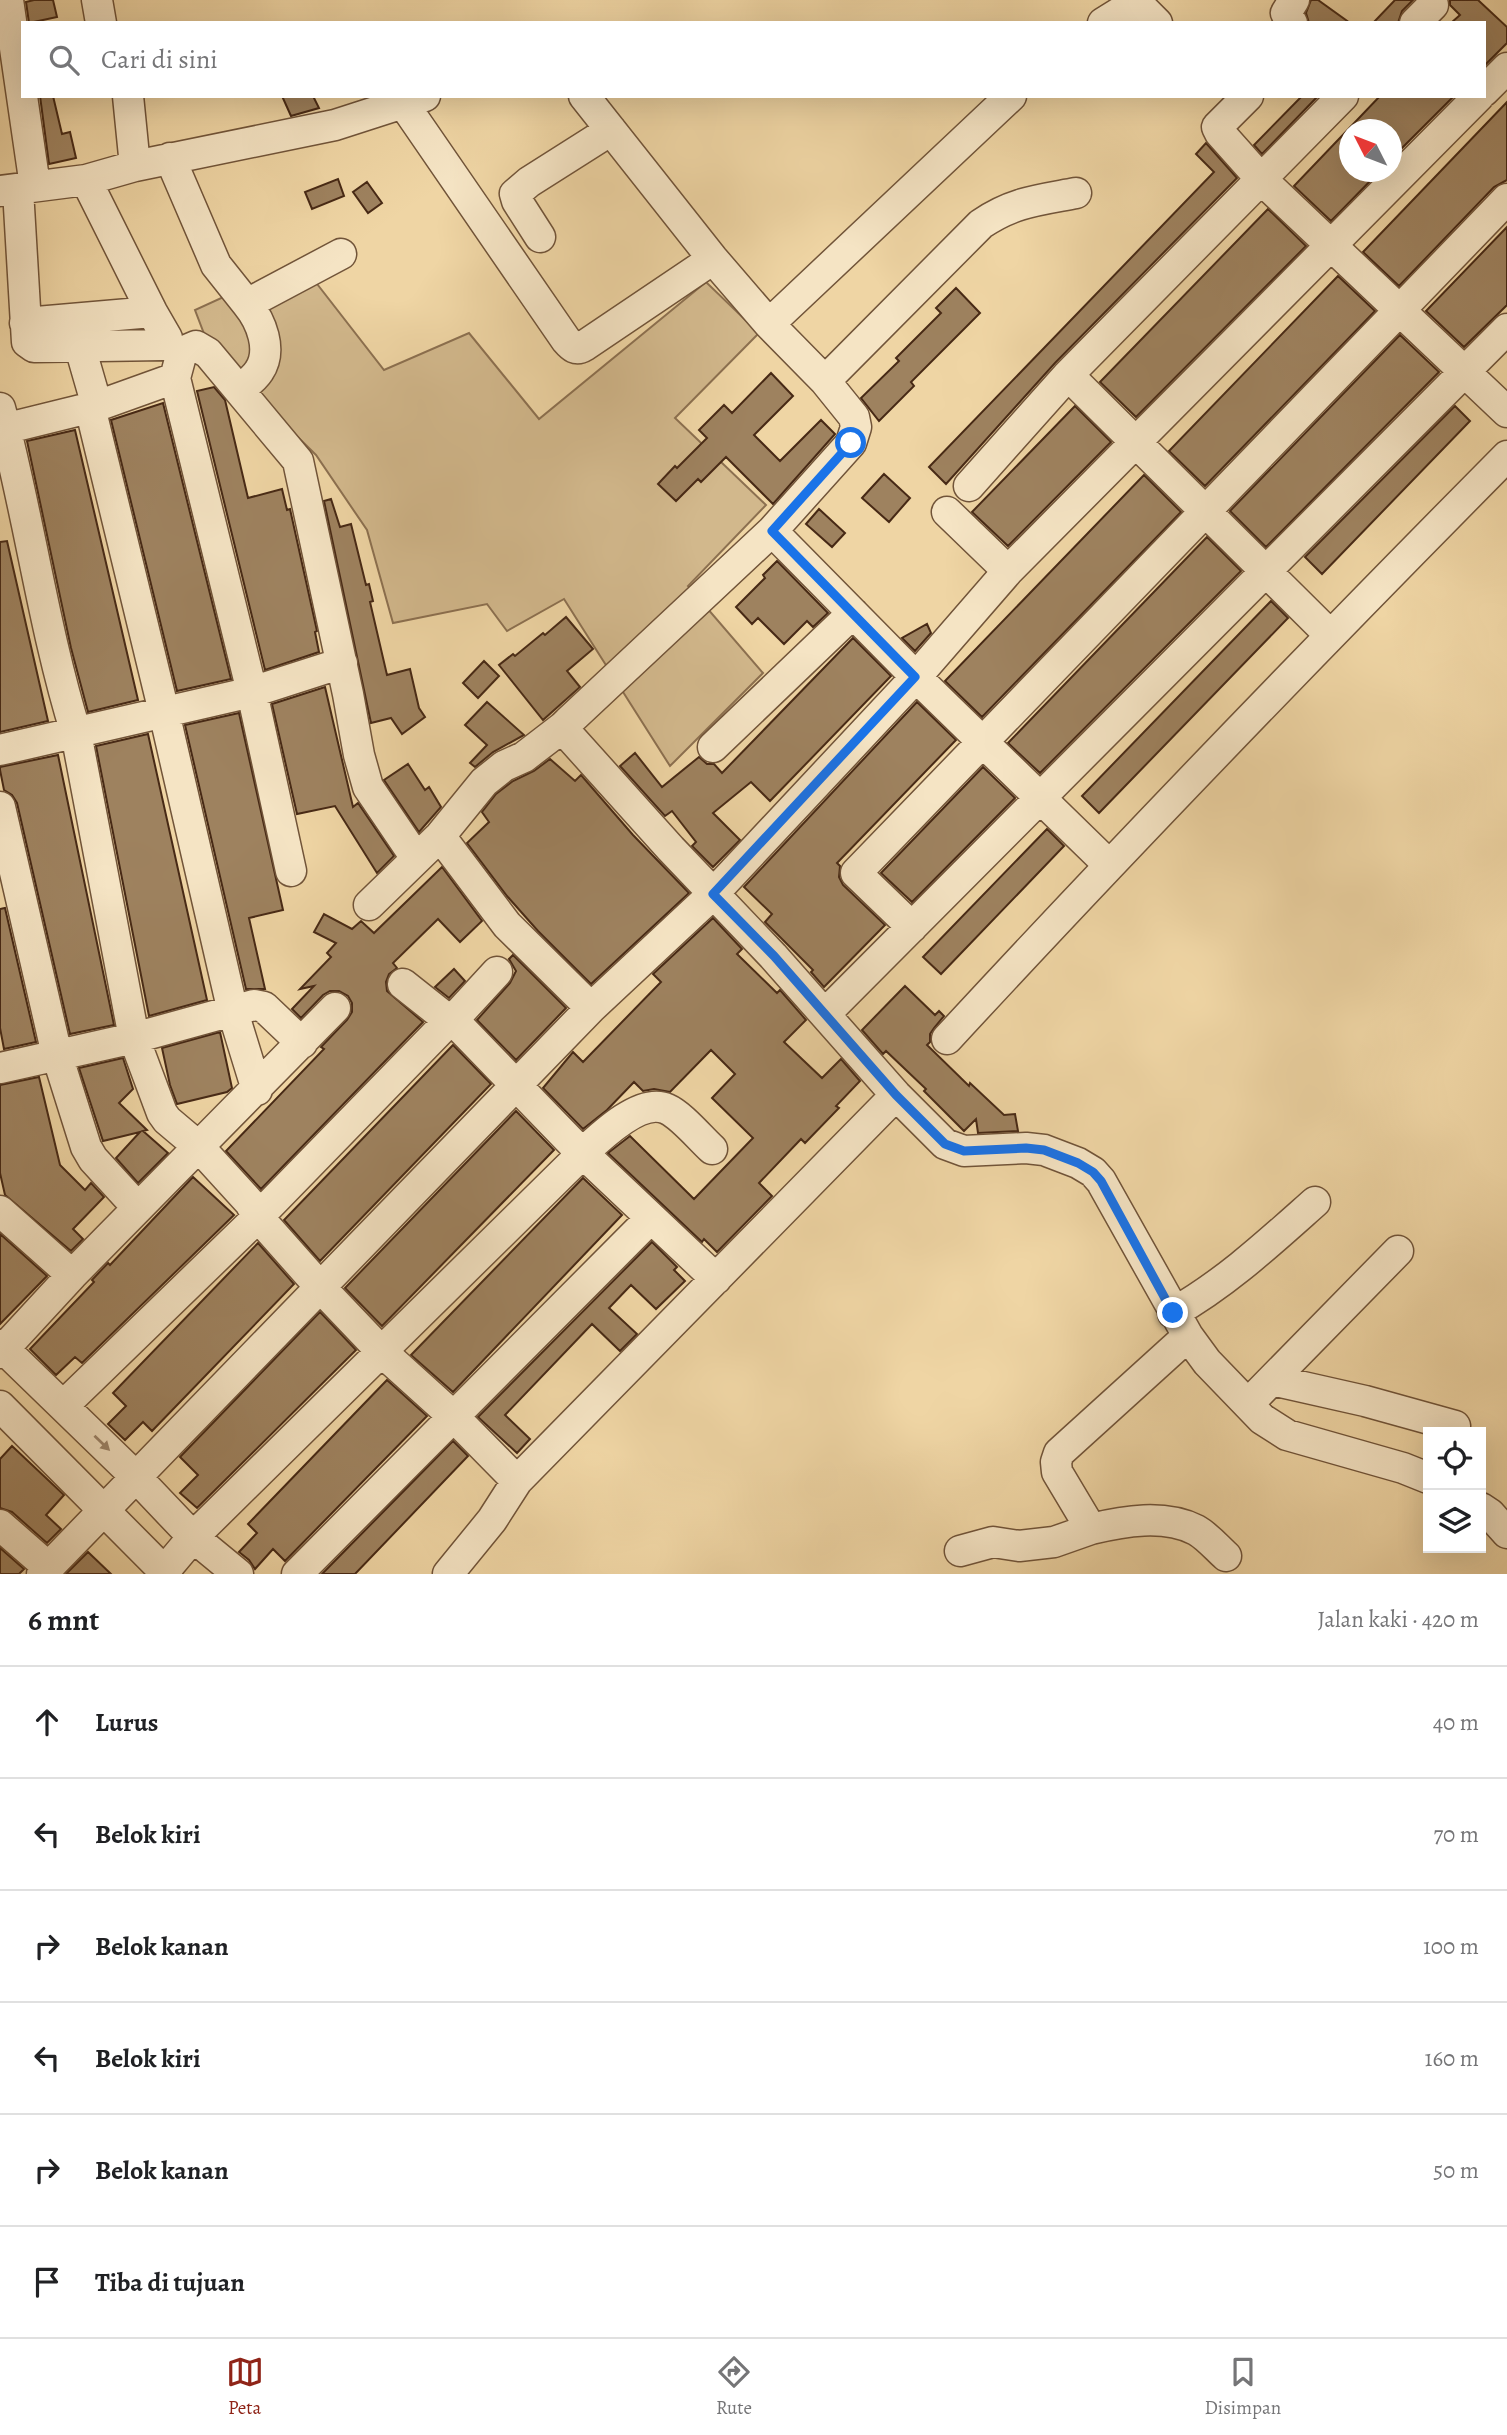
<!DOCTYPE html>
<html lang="id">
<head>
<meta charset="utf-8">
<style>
	body { margin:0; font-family:Alegreya,serif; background:#f2f2f2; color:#202124 }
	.controls { position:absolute; right:21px; bottom:21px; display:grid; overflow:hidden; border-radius:0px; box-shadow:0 7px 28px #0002 }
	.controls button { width:63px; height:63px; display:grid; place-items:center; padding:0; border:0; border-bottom:2px solid #e0e0e0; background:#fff; color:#202124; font:35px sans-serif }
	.compass { position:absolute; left:1339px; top:119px; width:63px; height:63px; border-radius:50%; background:#fff; box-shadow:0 7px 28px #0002; rotate:312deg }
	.stop { position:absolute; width:21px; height:21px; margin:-16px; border:5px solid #1a73e8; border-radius:50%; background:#fff }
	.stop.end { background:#1a73e8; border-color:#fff; box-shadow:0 2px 7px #0008 }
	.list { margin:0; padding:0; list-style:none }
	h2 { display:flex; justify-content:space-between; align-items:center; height:91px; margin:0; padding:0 28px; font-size:30px }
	h2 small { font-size:23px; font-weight:400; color:#757577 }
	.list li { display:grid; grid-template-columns:46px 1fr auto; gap:21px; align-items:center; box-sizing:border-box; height:112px; padding:0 28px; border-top:2px solid #e0e0e0 }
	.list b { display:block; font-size:26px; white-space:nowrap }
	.list em { font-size:23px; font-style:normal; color:#757577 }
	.icon { flex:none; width:38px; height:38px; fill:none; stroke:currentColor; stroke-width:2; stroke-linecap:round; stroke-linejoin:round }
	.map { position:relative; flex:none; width:1507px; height:1574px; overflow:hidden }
	.search { position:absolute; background:#fff; box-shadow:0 7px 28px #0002; left:21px; right:21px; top:21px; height:77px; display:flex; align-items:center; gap:18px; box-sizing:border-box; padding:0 24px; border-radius:0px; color:#757577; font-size:26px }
	.sheet { height:763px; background:#fff }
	nav { display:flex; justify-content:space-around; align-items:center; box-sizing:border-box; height:98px; border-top:2px solid #e0e0e0; background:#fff; font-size:19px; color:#757577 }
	nav a { display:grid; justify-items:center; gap:4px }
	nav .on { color:#8f2418 }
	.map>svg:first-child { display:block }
</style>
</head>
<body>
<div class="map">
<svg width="1507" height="1574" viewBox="0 0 1507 1574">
	<rect width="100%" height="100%" fill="#efd5a4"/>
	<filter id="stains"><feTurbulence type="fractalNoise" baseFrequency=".00286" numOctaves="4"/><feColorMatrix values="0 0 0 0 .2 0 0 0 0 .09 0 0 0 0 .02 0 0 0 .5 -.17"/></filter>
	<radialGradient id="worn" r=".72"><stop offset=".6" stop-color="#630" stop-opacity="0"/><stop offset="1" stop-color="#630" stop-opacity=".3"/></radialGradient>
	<path fill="#d2b88c" stroke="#8c7050" stroke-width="2" d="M 300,262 L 384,370 L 469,333 L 539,419 L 706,282 L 759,333 L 675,418 L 766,505 L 688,586 L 763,673 L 670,766 L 564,599 L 507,631 L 487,604 L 393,623 L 367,530 L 316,455 L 211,352 L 195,310 Z"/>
	<path fill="#9e825f" stroke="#472915" stroke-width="2" d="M 34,0 L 53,0 L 57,17 L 29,23 L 26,2 Z
		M 1311,0 L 1318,0 L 1350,23 L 1309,23 L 1306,13 Z
		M 1395,0 L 1413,0 L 1402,11 L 1398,23 L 1373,23 Z
		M 1450,0 L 1478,0 L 1507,27 L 1507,43 L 1484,66 L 1484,23 L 1451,23 L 1460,15 L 1450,5 Z
		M 40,96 L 53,96 L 62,134 L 70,132 L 76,158 L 49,164 Z
		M 282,96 L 313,96 L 319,108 L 291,116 Z
		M 1302,96 L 1318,96 L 1262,154 L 1254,145 Z
		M 1380,96 L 1454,96 L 1391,159 L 1391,130 L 1349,130 L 1349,172 L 1379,172 L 1331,221 L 1294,186 Z
		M 1507,102 L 1507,180 L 1494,187 L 1399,286 L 1363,252 Z
		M 1206,143 L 1237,178 L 1055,363 L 946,484 L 929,467 L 1214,172 L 1196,154 Z
		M 338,179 L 344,196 L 312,209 L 305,192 Z
		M 367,182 L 382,203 L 368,213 L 353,192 Z
		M 1268,209 L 1306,246 L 1136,417 L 1100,382 Z
		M 1507,227 L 1507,305 L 1464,347 L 1426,311 Z
		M 1338,276 L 1375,311 L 1205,486 L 1169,451 Z
		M 956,288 L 980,313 L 911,382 L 914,386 L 879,421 L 861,398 L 899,361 L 896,358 L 941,313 L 936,308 Z
		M 1400,335 L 1439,372 L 1266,547 L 1230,511 Z
		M 771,373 L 793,396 L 754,435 L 780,461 L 821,420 L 835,434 L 773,504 L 726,457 L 701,482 L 698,479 L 676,501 L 658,484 L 675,466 L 677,468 L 707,438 L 699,430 L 724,405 L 732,413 Z
		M 214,387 L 225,400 L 248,498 L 282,489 L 287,510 L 290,509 L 317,631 L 315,632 L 319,652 L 265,670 L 197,391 Z
		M 163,403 L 231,679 L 177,691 L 111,420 Z
		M 1075,406 L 1111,442 L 1008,546 L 972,512 Z
		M 1455,406 L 1470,421 L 1322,574 L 1305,557 Z
		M 75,430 L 138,700 L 88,712 L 71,648 L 27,441 Z
		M 884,474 L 910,498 L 889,522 L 862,498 Z
		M 1144,475 L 1181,512 L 982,717 L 945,681 Z
		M 331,499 L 340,527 L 351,524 L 366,585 L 369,584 L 373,601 L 370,602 L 387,675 L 410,669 L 419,708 L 425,717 L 402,734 L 391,718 L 371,723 L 324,501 Z
		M 819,509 L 845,533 L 832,547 L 806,524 Z
		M 1207,537 L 1241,571 L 1040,773 L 1008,743 Z
		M 7,541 L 48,721 L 0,732 L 0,542 Z
		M 777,561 L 828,613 L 813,627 L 807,621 L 784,644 L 758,618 L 752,624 L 736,607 L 765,578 L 763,575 Z
		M 1271,601 L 1288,618 L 1099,813 L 1082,796 Z
		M 566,617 L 593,649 L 567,671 L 580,687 L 543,720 L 499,665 L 513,654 L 515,656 L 543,633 L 545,635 Z
		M 927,624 L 931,633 L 915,651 L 902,638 Z
		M 853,638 L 891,676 L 770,801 L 751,782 L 713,813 L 740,840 L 713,867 L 692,846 L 696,842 L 672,811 L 665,816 L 620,766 L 635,753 L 662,787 L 699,757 L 707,764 L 714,764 L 722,773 Z
		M 484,661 L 499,676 L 478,698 L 463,683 Z
		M 325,687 L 353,807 L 358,803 L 394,856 L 377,873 L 335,806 L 297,814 L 272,704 Z
		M 487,702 L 524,735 L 493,752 L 475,767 L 470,763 L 487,745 L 465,725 Z
		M 917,702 L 956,740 L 837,863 L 840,866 L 839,877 L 843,885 L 885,925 L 824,987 L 811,972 L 813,970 L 765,922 L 772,914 L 744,887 Z
		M 239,713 L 283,910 L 249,918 L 265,989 L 246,989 L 185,725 Z
		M 148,734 L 207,1000 L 149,1016 L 96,746 Z
		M 58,755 L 114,1025 L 70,1034 L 17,803 L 12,795 L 4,790 L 0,770 L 0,767 Z
		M 550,759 L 575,781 L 581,775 L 633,835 L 689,893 L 591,984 L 538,931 L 507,896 L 467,843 L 489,822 L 482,812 L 496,794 L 513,781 L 534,771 Z
		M 408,764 L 425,790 L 429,787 L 441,807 L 419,832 L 384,780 Z
		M 983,767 L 1015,798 L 912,902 L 881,873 Z
		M 1047,829 L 1064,846 L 941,974 L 923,957 Z
		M 442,867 L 482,921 L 460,942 L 438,919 L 393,963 L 397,968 L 389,974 L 386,982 L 387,991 L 423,1022 L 261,1189 L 226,1151 L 324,1049 L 321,1047 L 347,1020 L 352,1012 L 352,1003 L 348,996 L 339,991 L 330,991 L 323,995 L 301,1018 L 292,1009 L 314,986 L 300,989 L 331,957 L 327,953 L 336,943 L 314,932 L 324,914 L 352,929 L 361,921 L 374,933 Z
		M 5,908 L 36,1042 L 4,1049 L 0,1028 L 0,909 Z
		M 713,918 L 742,949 L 737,954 L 777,993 L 780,990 L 806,1020 L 784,1042 L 822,1078 L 841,1059 L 860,1081 L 836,1106 L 839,1108 L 805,1143 L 801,1139 L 759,1183 L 772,1196 L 717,1252 L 704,1239 L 702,1242 L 608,1153 L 630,1136 L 694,1199 L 753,1138 L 712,1098 L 735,1074 L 711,1050 L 670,1092 L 654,1089 L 643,1091 L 634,1082 L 607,1110 L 583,1129 L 543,1088 L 573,1052 L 583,1062 L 661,982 L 653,974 Z
		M 513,955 L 566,1008 L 516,1060 L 477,1020 L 510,983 L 516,971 L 509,959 Z
		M 454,969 L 465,981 L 449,998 L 435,987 Z
		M 905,986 L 935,1015 L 939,1011 L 944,1016 L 934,1028 L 930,1034 L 930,1042 L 927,1045 L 969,1086 L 970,1083 L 1004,1115 L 1015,1114 L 1018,1131 L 978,1133 L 976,1119 L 964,1131 L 924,1091 L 926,1089 L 886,1051 L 883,1054 L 862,1030 Z
		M 220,1032 L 232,1088 L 227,1092 L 177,1104 L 170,1085 L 162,1048 Z
		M 453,1045 L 491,1084 L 320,1261 L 284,1220 Z
		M 123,1058 L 133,1089 L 119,1103 L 147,1130 L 143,1131 L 168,1153 L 138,1183 L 116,1158 L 140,1132 L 103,1141 L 79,1068 Z
		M 39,1077 L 60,1165 L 85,1190 L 91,1183 L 104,1197 L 73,1229 L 83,1239 L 71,1251 L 5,1195 L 0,1173 L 0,1085 Z
		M 516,1111 L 554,1150 L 382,1326 L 345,1288 Z
		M 193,1177 L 234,1215 L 82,1363 L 75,1357 L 56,1375 L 30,1349 L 94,1282 L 92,1280 L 108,1263 L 110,1265 Z
		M 583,1178 L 622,1215 L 453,1392 L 411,1355 Z
		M 0,1234 L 47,1276 L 0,1324 Z
		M 652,1242 L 677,1267 L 674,1270 L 685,1281 L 656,1309 L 631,1285 L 609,1308 L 637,1334 L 620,1351 L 592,1324 L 505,1415 L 530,1439 L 517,1453 L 478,1417 Z
		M 258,1243 L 294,1284 L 152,1431 L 143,1422 L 125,1440 L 108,1424 L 126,1406 L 113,1393 Z
		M 320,1312 L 356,1350 L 197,1508 L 180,1493 L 198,1475 L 180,1457 Z
		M 387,1380 L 427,1416 L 285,1561 L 273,1549 L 255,1569 L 249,1560 L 239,1552 L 257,1533 L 248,1524 Z
		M 453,1441 L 468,1456 L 355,1574 L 322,1574 Z
		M 12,1446 L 64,1495 L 46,1515 L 61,1529 L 47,1543 L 12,1512 L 0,1508 L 0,1459 Z
		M 0,1548 L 24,1569 L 19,1574 L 0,1574 Z
		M 88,1552 L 111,1574 L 66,1574 Z"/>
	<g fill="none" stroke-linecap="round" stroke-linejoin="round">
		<defs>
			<path id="minor" d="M 8,0 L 35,186
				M 97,0 L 101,23
				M 1137,3 L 1157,23
				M 1103,23 L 1140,0
				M 1292,23 L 1286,13 L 1294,0
				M 1415,23 L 1433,5
				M 1484,91 L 1507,68
				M 128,96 L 135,166
				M 584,96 L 713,259 L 769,324 L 825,381 L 854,417 L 856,427 L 851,443 L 772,531 L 568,722 L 563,727 L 564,730 L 671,849 L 773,956 L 896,1095 L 945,1144 L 964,1151 L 1026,1148 L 1044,1150 L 1078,1163 L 1093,1172 L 1101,1181 L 1188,1336 L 1207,1362 L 1262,1419 L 1287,1435 L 1403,1468 L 1428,1478
				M 1248,96 L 1217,127 L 1220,133 L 1261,179 L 1507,412
				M 403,103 L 566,340 C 572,347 576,351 584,346 L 713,259
				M 170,158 L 216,265 L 247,304 L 341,254
				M 18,190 L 27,342 L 34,347 L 163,345 L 167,343 L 167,338 L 152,312 L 86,180
				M 0,191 L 86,180 L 135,166 L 335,125 L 425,96
				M 540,237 L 517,201 L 515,194 L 529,182 L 611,130
				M 25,323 L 152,312
				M 769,324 L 1011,96
				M 80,347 L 97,406
				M 1068,375 L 1330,635
				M 175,378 L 182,352 L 196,346 L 208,353 L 298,461 L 348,694 L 359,755 L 368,787 L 416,858
				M 825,381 L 981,224 C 1013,202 1039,200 1076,193
				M 239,390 C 246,384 254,379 259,371 C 273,350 261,321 247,304
				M 90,407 L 164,712 L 233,1012 L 257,1090
				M 0,408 C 29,515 43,627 76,733 L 134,1038 L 162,1113 L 167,1120 L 199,1147 L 250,1203 L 258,1217 L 321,1288 L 381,1351 L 454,1417 L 517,1481
				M 0,430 L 97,406 L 175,378 L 252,692 L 291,871
				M 969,486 L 1068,375 L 1343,96
				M 947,512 L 1008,571
				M 772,531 L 916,677 L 1108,864
				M 713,747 L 853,613
				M 0,750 L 252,692 L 342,663
				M 0,807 L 57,1055 L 86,1147 L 93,1159 L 138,1208
				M 440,836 L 507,925 L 591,1008
				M 369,905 L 440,836 L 484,782 L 504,766 L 524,757 L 563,727
				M 912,927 L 856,873 L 1507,199
				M 403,984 L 451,1022 L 456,1023 L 572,1143 L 716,1279
				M 825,1014 L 1507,329
				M 947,1039 C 1130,841 1317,648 1507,456
				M 0,1068 L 134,1038 L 254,1005 L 264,1007 L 302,1043
				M 0,1211 L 72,1275
				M 1173,1313 C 1226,1283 1270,1242 1315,1202
				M 1188,1336 L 1059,1453 L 1056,1462 L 1057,1472 L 1091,1529 C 1124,1521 1164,1514 1196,1530 C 1207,1536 1217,1548 1226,1556
				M 0,1345 L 135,1476 L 193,1537 L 238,1574
				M 0,1353 L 72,1275 L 335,1008
				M 1272,1380 L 1365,1401 L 1455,1426
				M 1248,1404 L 1398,1251
				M 0,1406 L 167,1574
				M 63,1406 L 258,1217 L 443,1027 L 451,1022 L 497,972
				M 1481,1508 L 1490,1514 L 1507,1533
				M 0,1525 L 48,1567
				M 960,1551 L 993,1542 L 1019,1546 L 1054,1542 L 1091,1529
				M 42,1574 L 591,1008 L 713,894 L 916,677 L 1008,571 L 1479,96
				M 162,1574 L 193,1537 L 583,1153 C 600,1137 641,1097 667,1109 C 681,1115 700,1138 712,1149
				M 297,1574 L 651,1218
				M 448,1574 L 492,1520 L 517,1481 L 896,1095"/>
		</defs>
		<use href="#minor" stroke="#715439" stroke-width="33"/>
		<use href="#minor" stroke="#f5e4c4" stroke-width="30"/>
	</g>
	<defs><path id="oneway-solid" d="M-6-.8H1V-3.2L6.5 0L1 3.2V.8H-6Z" transform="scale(1.75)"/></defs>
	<use fill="#9e866c" href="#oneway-solid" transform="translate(102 1443) rotate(44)"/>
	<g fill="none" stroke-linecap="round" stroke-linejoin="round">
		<path stroke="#1a73e8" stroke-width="9" d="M 851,443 L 772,531 L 915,677 L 713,894 L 774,956 L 896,1095 L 945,1144 L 964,1151 L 1026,1148 L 1044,1150 L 1078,1163 L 1093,1172 L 1101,1181 L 1173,1313"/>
	</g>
	<rect width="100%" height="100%" filter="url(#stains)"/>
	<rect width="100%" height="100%" fill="url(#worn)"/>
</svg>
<div class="controls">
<button><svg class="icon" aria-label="locate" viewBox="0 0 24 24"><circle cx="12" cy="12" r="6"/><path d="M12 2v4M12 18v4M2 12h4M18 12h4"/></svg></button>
<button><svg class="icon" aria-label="layers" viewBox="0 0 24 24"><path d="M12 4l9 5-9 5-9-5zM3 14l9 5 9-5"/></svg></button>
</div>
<svg class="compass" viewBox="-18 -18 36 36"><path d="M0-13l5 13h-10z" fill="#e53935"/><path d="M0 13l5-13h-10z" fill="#757577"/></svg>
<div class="stop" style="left:851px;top:443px"></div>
<div class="stop end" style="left:1173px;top:1313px"></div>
<div class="search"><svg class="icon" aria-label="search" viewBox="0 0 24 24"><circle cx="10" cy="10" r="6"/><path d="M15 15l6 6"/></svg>Cari di sini</div>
</div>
<section class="sheet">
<h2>6 mnt<small>Jalan kaki · 420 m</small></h2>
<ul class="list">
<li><svg class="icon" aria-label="ahead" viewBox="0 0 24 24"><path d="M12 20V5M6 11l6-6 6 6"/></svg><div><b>Lurus</b></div><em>40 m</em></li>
<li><svg class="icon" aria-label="left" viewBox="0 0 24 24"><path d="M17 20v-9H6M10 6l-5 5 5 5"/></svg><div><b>Belok kiri</b></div><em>70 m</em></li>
<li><svg class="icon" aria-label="right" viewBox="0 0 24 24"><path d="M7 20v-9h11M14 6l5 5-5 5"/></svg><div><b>Belok kanan</b></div><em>100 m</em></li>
<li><svg class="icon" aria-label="left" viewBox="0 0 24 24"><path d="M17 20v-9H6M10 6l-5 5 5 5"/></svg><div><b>Belok kiri</b></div><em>160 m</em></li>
<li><svg class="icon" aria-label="right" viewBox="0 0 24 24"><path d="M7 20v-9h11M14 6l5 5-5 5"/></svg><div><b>Belok kanan</b></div><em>50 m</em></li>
<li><svg class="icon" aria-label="arrive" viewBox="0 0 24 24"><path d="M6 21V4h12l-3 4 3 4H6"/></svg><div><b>Tiba di tujuan</b></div></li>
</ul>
</section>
<nav>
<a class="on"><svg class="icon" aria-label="map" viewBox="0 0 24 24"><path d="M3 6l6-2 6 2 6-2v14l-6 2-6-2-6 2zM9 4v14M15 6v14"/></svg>Peta</a>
<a><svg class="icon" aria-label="directions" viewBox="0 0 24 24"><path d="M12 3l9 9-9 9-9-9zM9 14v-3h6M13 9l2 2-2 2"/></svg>Rute</a>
<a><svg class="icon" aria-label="saved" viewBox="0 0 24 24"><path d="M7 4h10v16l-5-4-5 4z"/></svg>Disimpan</a>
</nav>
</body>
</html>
